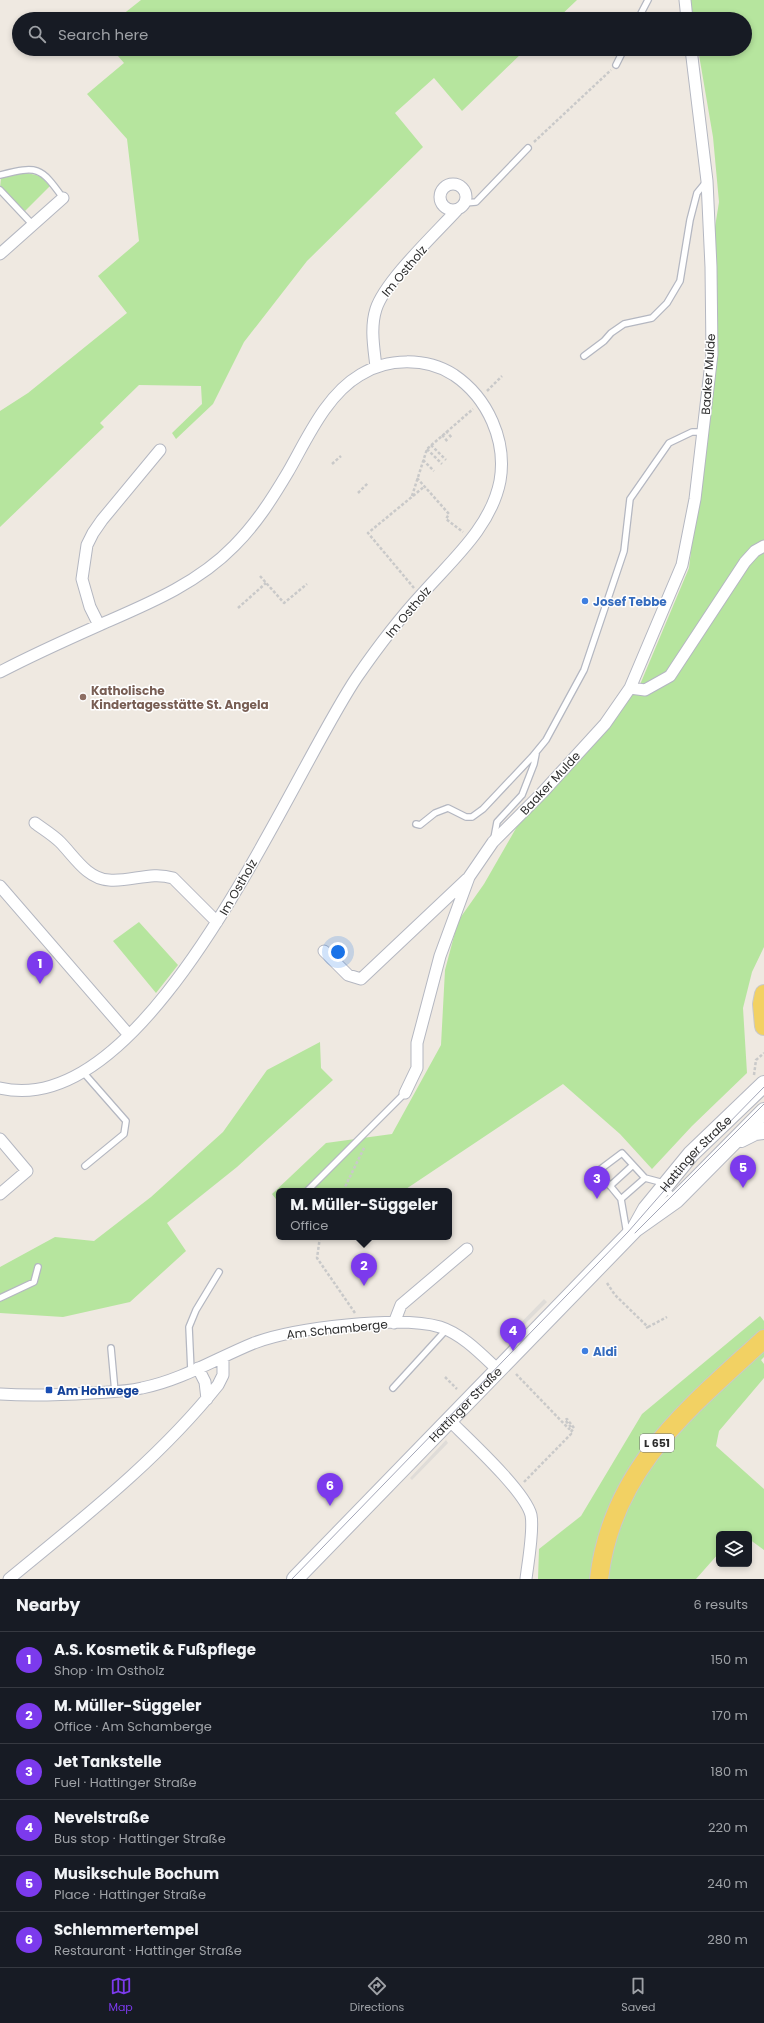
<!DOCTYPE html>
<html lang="en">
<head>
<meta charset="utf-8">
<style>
	body { margin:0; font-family:Poppins,sans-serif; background:#20242c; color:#f1f3f6 }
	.controls { position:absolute; right:12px; bottom:12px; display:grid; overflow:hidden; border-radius:6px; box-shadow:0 2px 6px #0003 }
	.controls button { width:36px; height:36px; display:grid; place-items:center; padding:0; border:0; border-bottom:1px solid #363941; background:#171b24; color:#f1f3f6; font:20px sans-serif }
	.you { position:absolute; left:338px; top:952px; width:14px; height:14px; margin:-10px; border:3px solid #fff; border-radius:50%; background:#1a73e8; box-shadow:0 0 0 6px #1a73e833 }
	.badge { display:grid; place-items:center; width:26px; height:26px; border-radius:50%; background:#7c3aed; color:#fff; font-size:13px; font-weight:700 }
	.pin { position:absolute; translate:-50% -33px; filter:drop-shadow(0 1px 2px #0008) }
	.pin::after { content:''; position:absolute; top:21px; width:14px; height:12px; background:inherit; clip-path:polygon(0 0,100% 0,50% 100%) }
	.popup { position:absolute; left:276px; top:1188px; width:176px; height:52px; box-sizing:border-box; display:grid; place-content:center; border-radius:6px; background:#171b24; filter:drop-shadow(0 1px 3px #0005); font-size:13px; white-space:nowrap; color:#9ea1a6 }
	.popup b { font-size:15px; color:#f1f3f6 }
	.popup::after { content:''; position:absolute; left:50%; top:100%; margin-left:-8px; border:8px solid transparent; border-top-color:#171b24 }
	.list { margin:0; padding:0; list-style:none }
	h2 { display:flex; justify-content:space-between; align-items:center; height:52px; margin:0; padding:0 16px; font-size:17px }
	h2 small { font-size:13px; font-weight:400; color:#9ea1a6 }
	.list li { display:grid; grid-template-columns:26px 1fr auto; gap:12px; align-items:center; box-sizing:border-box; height:56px; padding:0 16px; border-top:1px solid #363941 }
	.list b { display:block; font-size:15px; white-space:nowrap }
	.list p { margin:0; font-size:13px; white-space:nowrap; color:#9ea1a6 }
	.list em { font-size:13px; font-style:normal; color:#9ea1a6 }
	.icon { flex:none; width:22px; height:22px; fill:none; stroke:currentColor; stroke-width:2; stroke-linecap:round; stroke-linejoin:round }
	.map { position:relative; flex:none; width:764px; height:1579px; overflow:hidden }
	.search { position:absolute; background:#171b24; box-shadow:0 2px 6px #0003; left:12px; right:12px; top:12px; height:44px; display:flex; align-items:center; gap:10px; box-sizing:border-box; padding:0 14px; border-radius:22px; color:#9ea1a6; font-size:15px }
	.sheet { height:388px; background:#171b24 }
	nav { display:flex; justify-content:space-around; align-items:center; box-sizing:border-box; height:56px; border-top:1px solid #363941; background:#171b24; font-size:11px; color:#9ea1a6 }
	nav a { display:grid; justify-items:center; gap:2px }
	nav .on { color:#7c3aed }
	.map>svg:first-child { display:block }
</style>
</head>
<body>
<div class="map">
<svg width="764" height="1579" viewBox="0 0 764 1579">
	<rect width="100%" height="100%" fill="#efe9e1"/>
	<path fill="#b6e59e" d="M 141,0 L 577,0 L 557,19 L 117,19 Z
		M 690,0 L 764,0 L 764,947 L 752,972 L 743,1008 L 747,1073 L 692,1126 L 652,1169 L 620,1134 L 563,1084 L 403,1191 L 279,1191 L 279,1203 L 272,1194 L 326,1143 L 392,1134 L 441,1045 L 445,970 L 458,921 L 484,884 L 519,823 L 561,781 L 639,687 L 689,568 L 714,354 L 715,227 L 719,202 L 713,137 L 698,49 L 745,49 L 745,19 L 693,19 Z
		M 112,49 L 526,49 L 462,111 L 434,78 L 395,113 L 423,147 L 307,261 L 244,342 L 213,404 L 176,439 L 172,433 L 202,404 L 201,386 L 139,385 L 100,423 L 104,427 L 0,527 L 0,411 L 28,393 L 127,313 L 98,276 L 139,241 L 127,139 L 87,94 L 124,63 Z
		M 23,172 L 40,176 L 50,186 L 25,211 L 0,188 L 1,178 Z
		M 139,922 L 178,965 L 156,993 L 113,941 Z
		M 320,1042 L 321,1068 L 333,1080 L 237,1167 L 167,1223 L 186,1251 L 130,1302 L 63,1317 L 0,1313 L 0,1267 L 55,1237 L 94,1241 L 151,1197 L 223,1132 L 267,1070 Z
		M 760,1316 L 764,1321 L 764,1357 L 761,1360 L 764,1364 L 764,1378 L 719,1431 L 716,1446 L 764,1489 L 764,1550 L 749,1539 L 749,1534 L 742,1534 L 738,1531 L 736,1534 L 719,1534 L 719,1553 L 696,1579 L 538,1579 L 539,1549 L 581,1516 L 642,1414 Z"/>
	<path fill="#dfdcd8" d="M 544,1299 L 547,1302 L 506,1343 L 504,1340 Z
		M 446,1440 L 448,1443 L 412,1480 L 410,1478 Z"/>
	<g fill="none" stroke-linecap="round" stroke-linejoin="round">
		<defs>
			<path id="lane" d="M 638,19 L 648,0
				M 616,65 L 624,49
				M 0,175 C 38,166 40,166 63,198
				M 0,190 L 33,225
				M 465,203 L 476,202 L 528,148
				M 584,356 L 604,341 L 611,333 L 624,324 L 652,318 L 667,303 L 680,281 L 690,220 L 697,193 L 706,182
				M 416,824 L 420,825 L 435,813 L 448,808 L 466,817 L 472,817 L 483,809 L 532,757 L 546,740 L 584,670 L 624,551 L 630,499 L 669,443 L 692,432 L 703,432
				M 494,838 L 497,822 L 522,795 L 534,764 L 536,754
				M 83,1072 L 126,1121 L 124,1134 L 85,1166
				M 610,1186 L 633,1165
				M 307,1191 L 405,1093
				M 621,1199 L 645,1178
				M 627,1234 L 621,1199 L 598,1171 L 622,1153 L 645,1178 L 660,1182 L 675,1199
				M 0,1298 L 34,1282 L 38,1267
				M 111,1348 L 115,1392
				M 191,1371 L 189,1327 L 196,1310 L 219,1272
				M 393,1388 L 446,1330"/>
			<path id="street" d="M 685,0 L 687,19
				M440 197a13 13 0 1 1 26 0a13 13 0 1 1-26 0Z
				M 0,254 L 63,198
				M 376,367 C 374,348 370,328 376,309 C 385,281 435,234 457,210
				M 99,625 L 90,607 L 82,579 L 87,545 L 93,533 L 102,520 L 160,450
				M 0,672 C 34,654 68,639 104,623 C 150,603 198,583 234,546 C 256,524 272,499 288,472 C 307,439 326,395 360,375 C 387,358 426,357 454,375 C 488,398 507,441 500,481 C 491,527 452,560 423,593 C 399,619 377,648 357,677 C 289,777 150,1124 0,1088
				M 630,688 L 645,690 L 670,676 L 745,562 L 755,551 L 764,546
				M 35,823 C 43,829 53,835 60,842 C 74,856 87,879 109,880 C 131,882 151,871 173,878 L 217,922
				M 0,886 L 129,1035
				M 324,951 L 348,975 L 361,979 L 467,879
				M 405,1093 L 417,1068 L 417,1043 L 440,956 L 469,877 L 493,842 L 542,793 L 605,724 L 630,688 L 682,565 L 695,499 L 712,354 L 711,267 L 707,181 L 691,49
				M 0,1139 L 27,1171 L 0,1194
				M 394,1323 L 401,1305 L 467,1249
				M 198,1368 L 205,1382 L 207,1399
				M 0,1394 C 30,1396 60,1395 91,1393 C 108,1392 125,1392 142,1388 C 182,1380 217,1358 254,1343 C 294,1328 400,1315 440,1327 C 462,1334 481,1354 498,1370
				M 449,1420 C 468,1439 525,1491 531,1515 C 534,1530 528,1562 526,1579
				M 9,1579 C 83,1518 158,1460 218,1385 L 223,1375 L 223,1358"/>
			<g id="secondary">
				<path d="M 741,1139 L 755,1132 L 764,1131"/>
				<path id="s1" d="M 636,1227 L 646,1209 L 691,1154 L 764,1084"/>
				<path id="s2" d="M 295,1579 L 635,1229 L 676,1200 L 764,1111"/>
			</g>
			<path id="primary" d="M 764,994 L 762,1004 L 764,1026
				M 599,1579 C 612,1468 688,1409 764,1339"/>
		</defs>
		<use href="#lane" stroke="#b4b7c1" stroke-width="8"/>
		<use href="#street" stroke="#b4b7c1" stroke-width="13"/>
		<use href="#secondary" stroke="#b4b7c1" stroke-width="18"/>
		<use href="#primary" stroke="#c9c9c9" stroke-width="20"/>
		<path stroke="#c9c9c9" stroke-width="2.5" stroke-dasharray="3 2" stroke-linecap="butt" d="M 534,142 L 611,70
			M 487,391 L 502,376
			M 446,431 L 452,438
			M 442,435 L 448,442
			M 431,445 L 446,460
			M 427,449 L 442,464
			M 423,460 L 434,471
			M 332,464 L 341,456
			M 417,478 L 449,514 L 446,519 L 463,532
			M 358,493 L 368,483
			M 412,496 L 427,449 L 473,409
			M 260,576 L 284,603 L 307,584
			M 414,588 L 368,533 L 425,486
			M 238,608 L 266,583
			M 754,1075 L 756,1060 L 764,1053
			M 343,1191 L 365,1146
			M 320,1237 L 317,1258 L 355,1313
			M 607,1283 L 615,1295 L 648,1327 L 646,1328
			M 648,1327 L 667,1317
			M 516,1374 L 569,1429 L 571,1427
			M 445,1377 L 457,1389
			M 524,1482 L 571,1434 L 570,1433 L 574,1428 L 567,1419 L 565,1420 L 571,1427"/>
		<use href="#lane" stroke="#fff" stroke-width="5.5"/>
		<use href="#street" stroke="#fff" stroke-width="11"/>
		<use href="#secondary" stroke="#fff" stroke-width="16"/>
		<use href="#primary" stroke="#f2d163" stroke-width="18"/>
		<path stroke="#a3a6b8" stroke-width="1" d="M 635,1233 L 764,1104
			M 292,1579 L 628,1232 L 676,1177 L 764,1087"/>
	</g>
	<g fill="#3f7fe0" stroke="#fff" stroke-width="1.5">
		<circle cx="585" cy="601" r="4"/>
		<circle cx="585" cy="1351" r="4"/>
	</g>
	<circle fill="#8d6e63" stroke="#fff" stroke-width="1.5" cx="83" cy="697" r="4"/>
	<rect fill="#1a4fb4" stroke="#fff" stroke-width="1.5" x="45" y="1386" width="8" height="8" rx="2"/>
	<g text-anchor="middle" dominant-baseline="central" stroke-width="3" stroke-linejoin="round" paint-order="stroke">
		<rect fill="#fff" stroke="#6d6d6d" stroke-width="1" x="640" y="1434" width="34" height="18" rx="3"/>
		<g font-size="11" font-weight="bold" fill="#2e2e2e">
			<text x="657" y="1443">L 651</text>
		</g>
		<g font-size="12" fill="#2e2e2e" stroke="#fff">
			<text transform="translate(404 271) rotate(-50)">Im Ostholz</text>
			<text transform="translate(708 374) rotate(-86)">Baaker Mulde</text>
			<text transform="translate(408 612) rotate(-50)">Im Ostholz</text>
			<text transform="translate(550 783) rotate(-47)">Baaker Mulde</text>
			<text transform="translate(238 887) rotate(-60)">Im Ostholz</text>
			<text stroke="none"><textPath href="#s1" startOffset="95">Hattinger Straße</textPath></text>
			<text transform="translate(337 1329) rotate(-6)">Am Schamberge</text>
			<text stroke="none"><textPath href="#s2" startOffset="244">Hattinger Straße</textPath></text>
		</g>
		<g font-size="12" font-weight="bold" fill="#366cbe" stroke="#fff" text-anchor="start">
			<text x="593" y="601">Josef Tebbe</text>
			<text x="593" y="1351">Aldi</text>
		</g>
		<g font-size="12" font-weight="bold" fill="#785e54" stroke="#fff" text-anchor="start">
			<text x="91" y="690">Katholische<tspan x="91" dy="14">Kindertagesstätte St. Angela</tspan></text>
		</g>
		<g font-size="12" font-weight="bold" fill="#164399" stroke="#fff" text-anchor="start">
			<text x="57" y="1390">Am Hohwege</text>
		</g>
	</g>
</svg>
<div class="controls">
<button><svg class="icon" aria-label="layers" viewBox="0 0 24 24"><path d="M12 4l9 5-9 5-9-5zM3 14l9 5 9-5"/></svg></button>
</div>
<div class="you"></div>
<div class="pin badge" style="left:40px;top:984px">1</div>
<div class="pin badge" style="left:364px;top:1286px">2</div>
<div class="popup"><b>M. Müller-Süggeler</b>Office</div>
<div class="pin badge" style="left:597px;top:1199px">3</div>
<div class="pin badge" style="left:513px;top:1351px">4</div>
<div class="pin badge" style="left:743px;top:1188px">5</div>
<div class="pin badge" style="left:330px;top:1506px">6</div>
<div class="search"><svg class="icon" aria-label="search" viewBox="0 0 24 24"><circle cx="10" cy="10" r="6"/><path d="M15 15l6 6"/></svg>Search here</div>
</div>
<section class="sheet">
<h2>Nearby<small>6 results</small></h2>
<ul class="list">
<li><span class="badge">1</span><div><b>A.S. Kosmetik &amp; Fußpflege</b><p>Shop · Im Ostholz</p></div><em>150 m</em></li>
<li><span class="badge">2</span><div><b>M. Müller-Süggeler</b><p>Office · Am Schamberge</p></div><em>170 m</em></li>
<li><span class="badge">3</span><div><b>Jet Tankstelle</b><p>Fuel · Hattinger Straße</p></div><em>180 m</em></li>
<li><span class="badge">4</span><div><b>Nevelstraße</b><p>Bus stop · Hattinger Straße</p></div><em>220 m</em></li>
<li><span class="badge">5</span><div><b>Musikschule Bochum</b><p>Place · Hattinger Straße</p></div><em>240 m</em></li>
<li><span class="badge">6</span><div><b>Schlemmertempel</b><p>Restaurant · Hattinger Straße</p></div><em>280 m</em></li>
</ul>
</section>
<nav>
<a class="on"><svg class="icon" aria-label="map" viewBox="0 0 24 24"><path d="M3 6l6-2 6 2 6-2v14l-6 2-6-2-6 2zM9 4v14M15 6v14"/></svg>Map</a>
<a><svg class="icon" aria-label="directions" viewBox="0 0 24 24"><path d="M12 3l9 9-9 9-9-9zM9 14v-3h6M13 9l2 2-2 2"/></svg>Directions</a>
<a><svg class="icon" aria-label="saved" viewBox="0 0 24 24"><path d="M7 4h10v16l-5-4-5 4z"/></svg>Saved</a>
</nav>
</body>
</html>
